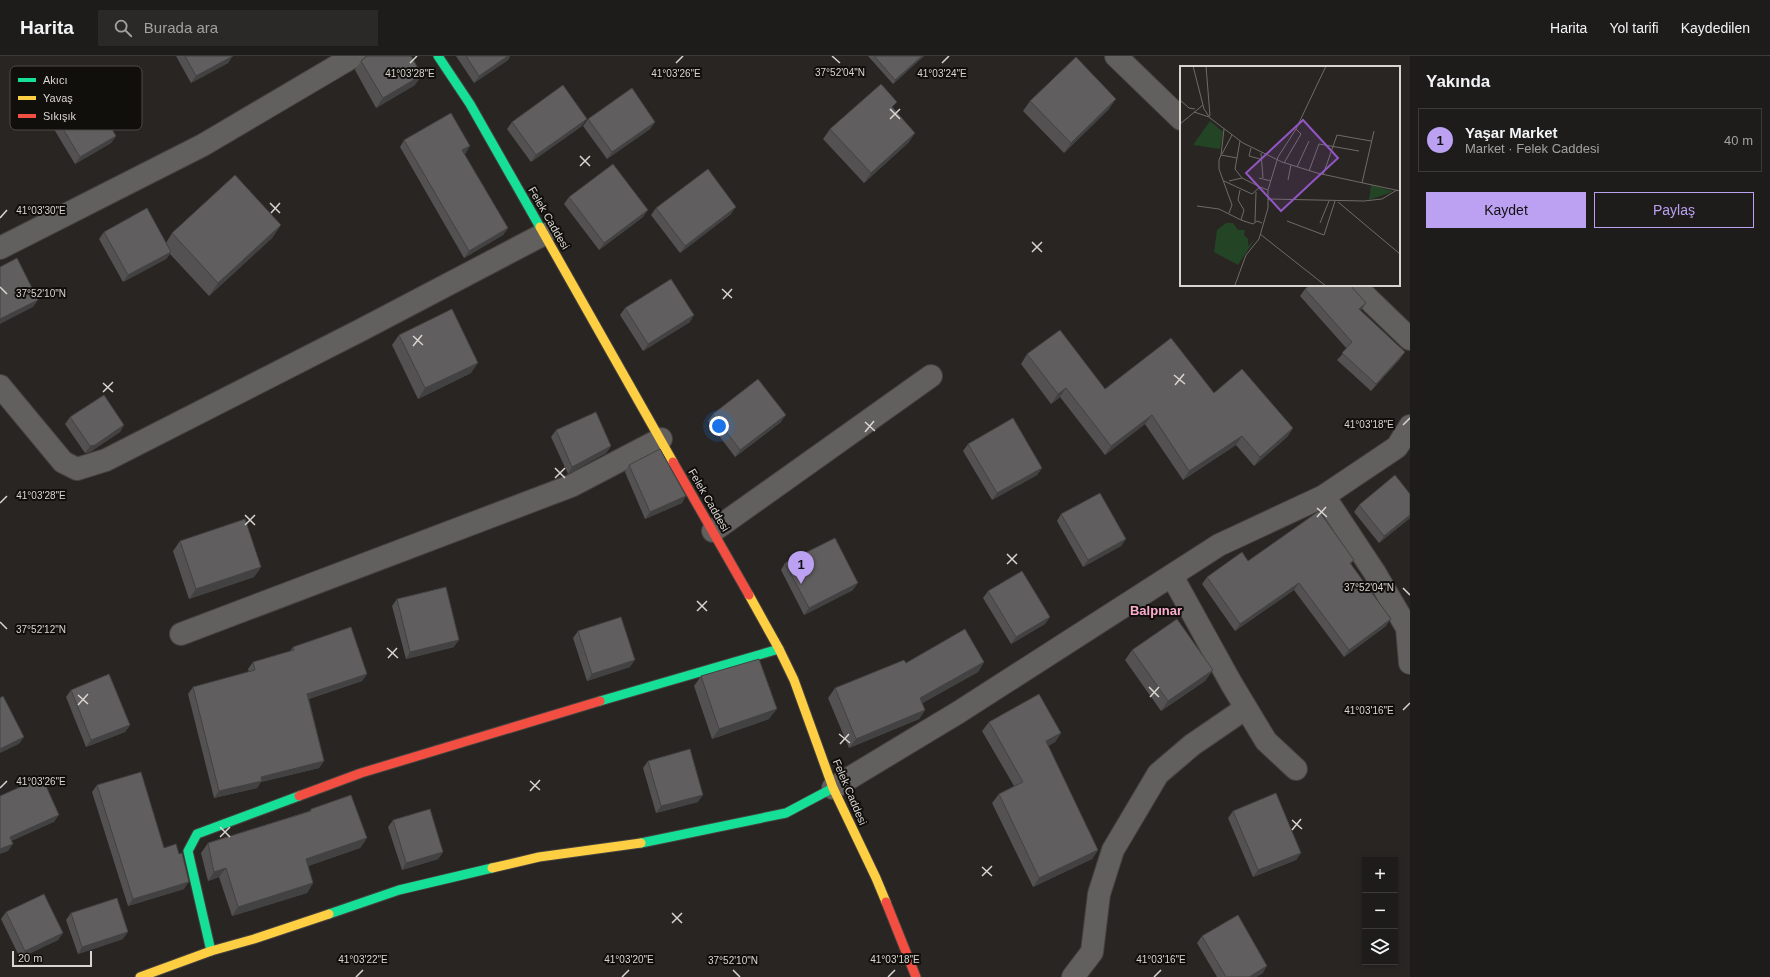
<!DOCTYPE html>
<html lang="tr">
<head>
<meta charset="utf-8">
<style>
	body { margin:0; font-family:Helvetica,sans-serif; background:#2b2927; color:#f1f3f6 }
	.controls { position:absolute; right:12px; bottom:12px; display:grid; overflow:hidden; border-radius:0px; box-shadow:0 2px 6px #0003 }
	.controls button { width:36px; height:36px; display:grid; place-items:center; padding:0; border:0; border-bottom:1px solid #3c3a39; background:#1e1c1a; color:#f1f3f6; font:20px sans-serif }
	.scale { position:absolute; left:12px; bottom:10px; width:80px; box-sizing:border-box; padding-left:4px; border:2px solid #d9d6d2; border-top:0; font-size:11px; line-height:14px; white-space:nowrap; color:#d9d6d2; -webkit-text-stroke:3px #110f0c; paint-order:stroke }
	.you { position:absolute; left:719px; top:370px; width:14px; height:14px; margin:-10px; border:3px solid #fff; border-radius:50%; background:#1a73e8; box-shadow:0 0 0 6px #1a73e833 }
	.badge { display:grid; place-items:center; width:26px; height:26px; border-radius:50%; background:#bca0f2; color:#111; font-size:13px; font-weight:700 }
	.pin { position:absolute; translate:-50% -33px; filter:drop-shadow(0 1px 2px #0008) }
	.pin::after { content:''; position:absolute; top:21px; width:14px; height:12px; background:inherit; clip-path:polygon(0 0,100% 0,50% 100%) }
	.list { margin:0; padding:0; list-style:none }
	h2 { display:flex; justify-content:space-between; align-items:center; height:52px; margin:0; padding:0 16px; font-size:17px }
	h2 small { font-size:13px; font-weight:400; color:#a1a1a2 }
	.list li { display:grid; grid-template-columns:26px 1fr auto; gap:12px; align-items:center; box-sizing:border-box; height:64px; margin:0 8px 8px; padding:0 8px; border:1px solid #3c3a39; border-radius:0px }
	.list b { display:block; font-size:15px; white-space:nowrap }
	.list p { margin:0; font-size:13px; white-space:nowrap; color:#a1a1a2 }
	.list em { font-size:13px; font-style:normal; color:#a1a1a2 }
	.actions { display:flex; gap:8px; padding:12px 16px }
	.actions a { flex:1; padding:9px 0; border:1px solid #bca0f2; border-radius:0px; text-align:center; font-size:14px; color:#bca0f2 }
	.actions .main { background:#bca0f2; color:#111 }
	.icon { flex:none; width:22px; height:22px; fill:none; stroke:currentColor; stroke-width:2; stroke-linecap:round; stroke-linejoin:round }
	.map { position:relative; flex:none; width:1410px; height:921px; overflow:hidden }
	header { display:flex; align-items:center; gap:24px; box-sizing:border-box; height:56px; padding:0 20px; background:#1e1c1a; border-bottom:1px solid #3c3a39 }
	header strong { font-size:19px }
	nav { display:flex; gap:22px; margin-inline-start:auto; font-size:14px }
	.search { width:280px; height:36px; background:#2b2927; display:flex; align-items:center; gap:10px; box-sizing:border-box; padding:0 14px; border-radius:0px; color:#a1a1a2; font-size:15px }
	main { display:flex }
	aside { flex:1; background:#1e1c1a }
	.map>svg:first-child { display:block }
</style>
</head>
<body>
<header>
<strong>Harita</strong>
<div class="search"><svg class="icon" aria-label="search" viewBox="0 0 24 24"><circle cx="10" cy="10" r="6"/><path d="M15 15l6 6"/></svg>Burada ara</div>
<nav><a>Harita</a><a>Yol tarifi</a><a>Kaydedilen</a></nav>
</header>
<main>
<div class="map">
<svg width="1410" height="921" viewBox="0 0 1410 921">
	<rect width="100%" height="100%" fill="#282522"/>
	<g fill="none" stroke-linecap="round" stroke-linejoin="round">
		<defs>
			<path id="street" d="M 1116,0 L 1181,63
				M 0,192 L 203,89 L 354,0
				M 1354,229 L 1410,283
				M 0,330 L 63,406 L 77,413 L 106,404 L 361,274 L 544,178
				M 1324,440 L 1397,391 L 1410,370
				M 713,475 L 931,320
				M 1172,520 L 1231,627 L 1266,685 L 1296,713
				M 1407,572 L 1410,607
				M 181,578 L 571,430 L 661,383
				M 833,732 L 959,656 L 1219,489 L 1324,440 L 1375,517 L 1407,572 L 1410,572
				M 1073,921 L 1092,896 L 1099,838 L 1113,794 L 1158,718 L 1192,689 L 1246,652"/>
			<path id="fast" d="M 438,0 L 470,48 L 540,171
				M 600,645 L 779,593
				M 641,787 L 786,757 L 833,732
				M 329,858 L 399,834 L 492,812
				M 211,895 L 188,795 L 197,778 L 299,740"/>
			<path id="slow" d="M 540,171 L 673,406
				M 749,539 L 779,593 L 794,624 L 833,732 L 876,822 L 886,846
				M 492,812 L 539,801 L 641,787
				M 140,921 L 211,895 L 254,883 L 329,858"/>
			<path id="jam" d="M 673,406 L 749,539
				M 299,740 L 361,717 L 600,645
				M 886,846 L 916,921"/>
		</defs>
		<use href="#street" stroke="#45423f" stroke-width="24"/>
		<use href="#fast" stroke="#45423f" stroke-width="11"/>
		<use href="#slow" stroke="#45423f" stroke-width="11"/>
		<use href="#jam" stroke="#45423f" stroke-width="11"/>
		<use href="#street" stroke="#62605e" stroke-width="22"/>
		<use href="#fast" stroke="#16e098" stroke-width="9"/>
		<use href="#slow" stroke="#ffcf43" stroke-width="9"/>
		<use href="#jam" stroke="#f24e42" stroke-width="9"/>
	</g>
	<path fill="#535151" d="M 176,0 L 232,0 L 228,7 L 191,27 Z
		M 366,0 L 411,0 L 415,29 L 376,52 L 355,14 L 361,5 Z
		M 456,0 L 510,0 L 508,4 L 474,27 Z
		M 868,0 L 924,0 L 893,28 Z
		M 1030,45 L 1109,53 L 1064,97 L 1023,55 Z
		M 48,48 L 116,80 L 111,87 L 75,108 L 43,55 Z
		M 893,52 L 915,77 L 908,87 L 864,127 L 823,83 L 830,73 Z
		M 588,63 L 655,66 L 650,73 L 607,103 L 583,70 Z
		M 512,66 L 582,70 L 531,106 L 507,73 Z
		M 404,84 L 466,97 L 464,98 L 508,172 L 503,179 L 464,202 L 400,91 Z
		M 569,141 L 643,161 L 599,194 L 564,148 Z
		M 656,152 L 731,158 L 680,197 L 651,159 Z
		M 281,169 L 272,182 L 209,240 L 170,198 L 166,203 L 123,226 L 99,183 L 104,176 L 166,187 L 172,177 Z
		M 1305,233 L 1361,255 L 1400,303 L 1371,335 L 1337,304 L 1347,293 L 1300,240 Z
		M 625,252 L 690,266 L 643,295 L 620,259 Z
		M 399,279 L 471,317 L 418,343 L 392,289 Z
		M 1027,298 L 1105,333 L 1214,337 L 1293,372 L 1287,381 L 1254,410 L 1236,389 L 1183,424 L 1145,368 L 1105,399 L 1060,341 L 1051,348 L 1021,308 Z
		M 713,358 L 781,366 L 735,401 L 708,365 Z
		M 70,361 L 124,369 L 120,376 L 90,396 L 85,397 L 65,368 Z
		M 556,374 L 611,390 L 606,397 L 568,418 L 551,381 Z
		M 968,388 L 1042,412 L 1037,419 L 992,444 L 963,395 Z
		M 629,409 L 682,447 L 645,463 L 625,416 Z
		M 1359,449 L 1410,462 L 1379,487 L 1354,456 Z
		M 1061,458 L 1126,483 L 1121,490 L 1083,511 L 1057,465 Z
		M 180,485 L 261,511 L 254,521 L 189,543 L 173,495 Z
		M 1354,504 L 1351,508 L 1386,570 L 1344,601 L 1294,534 L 1235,575 L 1202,528 L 1207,521 L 1248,505 Z
		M 785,507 L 853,534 L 804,559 L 781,514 Z
		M 988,535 L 1050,561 L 1045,568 L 1011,588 L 983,542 Z
		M 397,543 L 454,591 L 406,603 L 392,550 Z
		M 578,575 L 630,611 L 587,625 L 573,582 Z
		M 293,591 L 367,618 L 362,625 L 309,643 L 324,705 L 319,712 L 261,726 L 257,732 L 214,742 L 188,638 L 193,631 L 249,616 L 248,613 L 253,606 L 290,595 Z
		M 1132,594 L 1213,614 L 1205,625 L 1161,655 L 1125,604 Z
		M 984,606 L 978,616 L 922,647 L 925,654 L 919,663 L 849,692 L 828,642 L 835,632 L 906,607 Z
		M 701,620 L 769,663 L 712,683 L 694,630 Z
		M 71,634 L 130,669 L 125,676 L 86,691 L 66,641 Z
		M 989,666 L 1061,677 L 1055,686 L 1048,690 L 1098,794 L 1092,803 L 1033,831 L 992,747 L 999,738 L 1014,730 L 982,675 Z
		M 648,705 L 698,746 L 656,757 L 643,712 Z
		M 97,729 L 164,792 L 184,833 L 128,850 L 92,736 Z
		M 311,753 L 367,782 L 360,792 L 308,810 L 313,827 L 307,837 L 232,860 L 219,821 L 208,825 L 201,797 L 208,787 L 309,755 Z
		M 1233,755 L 1301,797 L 1296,804 L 1253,821 L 1228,762 Z
		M 393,764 L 443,796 L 438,803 L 402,814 L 388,771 Z
		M 6,856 L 63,877 L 58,884 L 20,902 L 1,863 Z
		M 71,857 L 123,883 L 78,898 L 66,864 Z
		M 1202,880 L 1263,917 L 1256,921 L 1217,921 L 1197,887 Z"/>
	<path fill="#434242" d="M 233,0 L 228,7 L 191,27 L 196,20 Z
		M 508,0 L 510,0 L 508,4 L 474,27 L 479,20 Z
		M 922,0 L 924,0 L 893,28 L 895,24 Z
		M 422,19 L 415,29 L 376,52 L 383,42 Z
		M 1116,43 L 1109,53 L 1064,97 L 1071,87 Z
		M 587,63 L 582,70 L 531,106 L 536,99 Z
		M 655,66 L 650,73 L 607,103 L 612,96 Z
		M 915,77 L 908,87 L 864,127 L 871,117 Z
		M 116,80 L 111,87 L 75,108 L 80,101 Z
		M 470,90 L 466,97 L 457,101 L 462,94 Z
		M 736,151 L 731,158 L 680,197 L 685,190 Z
		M 648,154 L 643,161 L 599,194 L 604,187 Z
		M 281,169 L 272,182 L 209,240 L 218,227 Z
		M 508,172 L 503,179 L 464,202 L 469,195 Z
		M 171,196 L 166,203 L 123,226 L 128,219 Z
		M 38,244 L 33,251 L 0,268 L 0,263 Z
		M 1366,247 L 1361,254 L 1354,260 L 1359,253 Z
		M 694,259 L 690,266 L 643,295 L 648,288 Z
		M 1405,296 L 1400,303 L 1371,335 L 1376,328 Z
		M 478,307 L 471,317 L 418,343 L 425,332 Z
		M 1066,332 L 1060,341 L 1051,348 L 1058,338 Z
		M 786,359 L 781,366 L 735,401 L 740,394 Z
		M 1152,359 L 1145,368 L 1105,399 L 1111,390 Z
		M 124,369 L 120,376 L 90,396 L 85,397 L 90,390 Z
		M 1293,372 L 1287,381 L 1254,410 L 1260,401 Z
		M 1242,380 L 1236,389 L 1183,424 L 1189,415 Z
		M 611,390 L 606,397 L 568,418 L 572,411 Z
		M 1042,412 L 1037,419 L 992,444 L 997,437 Z
		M 686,440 L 682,447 L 645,463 L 650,456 Z
		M 1410,459 L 1410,462 L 1379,487 L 1384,480 Z
		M 1126,483 L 1121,490 L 1083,511 L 1088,504 Z
		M 261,511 L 254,521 L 189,543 L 196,533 Z
		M 858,527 L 853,534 L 804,559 L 809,552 Z
		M 1299,527 L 1294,534 L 1235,575 L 1240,568 Z
		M 1050,561 L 1045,568 L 1011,588 L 1016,581 Z
		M 1391,563 L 1386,570 L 1344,601 L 1349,594 Z
		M 459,584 L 454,591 L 406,603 L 410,596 Z
		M 635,604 L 630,611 L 587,625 L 592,618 Z
		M 984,606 L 978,616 L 914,652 L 920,642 Z
		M 1213,614 L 1205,625 L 1161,655 L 1168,645 Z
		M 367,618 L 362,625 L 302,645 L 307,638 Z
		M 777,653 L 769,663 L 712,683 L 719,673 Z
		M 925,654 L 919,663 L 849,692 L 856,683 Z
		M 130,669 L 125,676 L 86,691 L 91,684 Z
		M 1061,677 L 1055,686 L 1039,695 L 1046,685 Z
		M 24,681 L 19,688 L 0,697 L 0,693 Z
		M 324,705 L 319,712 L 261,726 L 257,732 L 214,742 L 219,735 L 261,721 Z
		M 703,739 L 698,746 L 656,757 L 661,750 Z
		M 59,759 L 54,766 L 5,788 L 10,781 Z
		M 367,782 L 360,792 L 299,813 L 306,803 Z
		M 13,788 L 8,795 L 0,798 L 0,793 Z
		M 1098,794 L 1092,803 L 1033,831 L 1039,822 Z
		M 443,796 L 438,803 L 402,814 L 406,807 Z
		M 1301,797 L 1296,804 L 1253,821 L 1258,814 Z
		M 226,812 L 219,821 L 208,825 L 214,816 Z
		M 189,826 L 184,833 L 128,850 L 133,843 Z
		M 313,827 L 307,837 L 232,860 L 238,851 Z
		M 128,876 L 123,883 L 78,898 L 82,891 Z
		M 63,877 L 58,884 L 20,902 L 25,895 Z
		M 1267,910 L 1263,917 L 1256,921 L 1249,921 Z"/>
	<path fill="#605e5e" stroke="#434242" d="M 185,0 L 233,0 L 196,20 Z
		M 367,0 L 411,0 L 422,19 L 383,42 L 361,5 Z
		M 466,0 L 508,0 L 479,20 Z
		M 874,0 L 922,0 L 895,24 Z
		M 1076,1 L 1116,43 L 1071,87 L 1030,45 Z
		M 84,26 L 116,80 L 80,101 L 48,48 Z
		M 881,28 L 897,46 L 892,51 L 915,77 L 871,117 L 830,73 Z
		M 563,29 L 587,63 L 536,99 L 512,66 Z
		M 632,32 L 655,66 L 612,96 L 588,63 Z
		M 451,57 L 470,90 L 462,94 L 508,172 L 469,195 L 404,84 Z
		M 613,108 L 648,154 L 604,187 L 569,141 Z
		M 708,113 L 736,151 L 685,190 L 656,152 Z
		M 235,119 L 281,169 L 218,227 L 172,177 Z
		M 147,152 L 171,196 L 128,219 L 104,176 Z
		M 17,202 L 38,244 L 0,263 L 0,211 Z
		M 671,223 L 694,259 L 648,288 L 625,252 Z
		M 1310,229 L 1350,229 L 1366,247 L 1359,253 L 1405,296 L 1376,328 L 1342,297 L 1352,286 L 1305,233 Z
		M 452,253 L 478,307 L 425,332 L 399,279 Z
		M 1060,274 L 1105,333 L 1171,282 L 1214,337 L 1242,313 L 1293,372 L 1260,401 L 1242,380 L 1189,415 L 1152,359 L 1111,390 L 1066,332 L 1058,338 L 1027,298 Z
		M 758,323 L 786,359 L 740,394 L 713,358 Z
		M 104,339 L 124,369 L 95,389 L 90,390 L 70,361 Z
		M 596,356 L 611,390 L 572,411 L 556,374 Z
		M 1013,362 L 1042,412 L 997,437 L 968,388 Z
		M 660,393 L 686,440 L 650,456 L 629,409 Z
		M 1395,419 L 1410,438 L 1410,459 L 1384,480 L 1359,449 Z
		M 1100,437 L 1126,483 L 1088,504 L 1061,458 Z
		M 1319,455 L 1354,504 L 1350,507 L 1391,563 L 1349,594 L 1299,527 L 1240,568 L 1207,521 L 1242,496 L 1248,505 Z
		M 245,463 L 261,511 L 196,533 L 180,485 Z
		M 835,482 L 858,527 L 809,552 L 785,507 Z
		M 1022,515 L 1050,561 L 1016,581 L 988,535 Z
		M 446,531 L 459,584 L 410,596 L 397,543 Z
		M 621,561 L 635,604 L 592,618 L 578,575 Z
		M 1177,563 L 1213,614 L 1168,645 L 1132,594 Z
		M 351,571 L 367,618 L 307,638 L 324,705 L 261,721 L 262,725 L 219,735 L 193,631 L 255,614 L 253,606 L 294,594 L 293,591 Z
		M 965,573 L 984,606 L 920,642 L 925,654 L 856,683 L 835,632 L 904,604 L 906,607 Z
		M 759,603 L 777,653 L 719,673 L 701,620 Z
		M 109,618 L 130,669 L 91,684 L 71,634 Z
		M 1039,638 L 1061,677 L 1046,685 L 1098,794 L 1039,822 L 999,738 L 1023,726 L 989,666 Z
		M 3,640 L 24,681 L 0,693 L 0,642 Z
		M 690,693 L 703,739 L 661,750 L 648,705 Z
		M 141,716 L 164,792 L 176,788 L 179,798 L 182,797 L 189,826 L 133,843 L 97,729 Z
		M 42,721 L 59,759 L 10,781 L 13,788 L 0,793 L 0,740 Z
		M 1276,737 L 1301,797 L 1258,814 L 1233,755 Z
		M 351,739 L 367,782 L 306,803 L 313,827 L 238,851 L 226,812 L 214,816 L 208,787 L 311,755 L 311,753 Z
		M 430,753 L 443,796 L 406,807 L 393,764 Z
		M 44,838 L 63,877 L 25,895 L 6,856 Z
		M 117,842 L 128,876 L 82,891 L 71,857 Z
		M 1238,859 L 1267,910 L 1249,921 L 1226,921 L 1202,880 Z"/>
	<path fill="none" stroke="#d9d6d2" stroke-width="1.5" d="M 832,0 L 840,7M 410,7 L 417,0M 676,7 L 683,0M 942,7 L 949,0M 890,53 L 900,63M 890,63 L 900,53M 580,100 L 590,110M 580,110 L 590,100M 270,147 L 280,157M 271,157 L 280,147M 0,162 L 7,154M 1032,186 L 1042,196M 1032,196 L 1042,186M 0,231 L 7,238M 722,233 L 732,242M 723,243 L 732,233M 413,280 L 423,289M 413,290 L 422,279M 1174,319 L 1185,328M 103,327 L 113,336M 1175,329 L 1184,318M 103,336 L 113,326M 865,366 L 875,375M 1403,369 L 1410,362M 865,376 L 874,365M 555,412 L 565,422M 555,422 L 565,412M 0,447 L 7,440M 1317,452 L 1327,461M 245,459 L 255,469M 1317,461 L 1326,451M 245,469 L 255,459M 1007,498 L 1017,508M 1007,508 L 1017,498M 1403,532 L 1410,539M 697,545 L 707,555M 697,555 L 707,545M 0,566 L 7,573M 387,592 L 398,602M 388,602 L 397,592M 1149,631 L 1159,641M 78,639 L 88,648M 1150,641 L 1159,631M 78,649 L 88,638M 1403,654 L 1410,647M 839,678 L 850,687M 840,688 L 849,678M 530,725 L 540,734M 0,732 L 7,725M 530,735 L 540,724M 1292,764 L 1302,773M 220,771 L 230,781M 1292,774 L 1301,763M 220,781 L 230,771M 982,811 L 992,820M 982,820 L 992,810M 672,857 L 682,867M 672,867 L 682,857M 733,914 L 740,921M 356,921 L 363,914M 622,921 L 629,914M 888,921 L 895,914M 1154,921 L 1161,914"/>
	<g text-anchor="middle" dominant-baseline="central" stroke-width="4" stroke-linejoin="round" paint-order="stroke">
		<g font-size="11" fill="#d9d6d2" stroke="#110f0c">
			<text transform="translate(549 162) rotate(60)">Felek Caddesi</text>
			<text transform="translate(709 444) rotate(60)">Felek Caddesi</text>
			<text transform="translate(850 736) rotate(67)">Felek Caddesi</text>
		</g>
		<g font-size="13" font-weight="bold" fill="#fdaecf" stroke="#110f0c">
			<text x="1156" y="554">Balpınar</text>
		</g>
	</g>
	<g transform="translate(1180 10)">
		<rect width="220" height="220" fill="#282522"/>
		<path d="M 30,55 L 43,66 L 40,83 L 13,79 ZM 191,119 L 212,125 L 212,126 L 189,134 ZM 46,157 L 53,157 L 58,164 L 65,164 L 64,169 L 68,173 L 68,180 L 75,173 L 58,199 L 34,186 L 37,164 Z" fill="#234525"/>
		<path fill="none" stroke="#6f6c68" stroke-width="1" d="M 13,0 L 24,43 L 30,52 L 63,77 L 102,96 L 137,107 L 220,125M 26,0 L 30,50M 0,34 L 9,42 L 15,43M 14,46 L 29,51M 0,58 L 23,39M 60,75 L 55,103 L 62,112M 71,82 L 69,90 L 80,93M 81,87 L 83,112M 42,88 L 52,69M 41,89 L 44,63M 104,97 L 121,68 L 116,63M 117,101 L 129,75M 129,105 L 139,78 L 179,85M 143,109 L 157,69 L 191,75M 79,112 L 91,115M 108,114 L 111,99M 44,115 L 72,128 L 80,121 L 88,124 L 98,91 L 116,63 L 146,0M 49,115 L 62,112 L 80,121M 182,117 L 194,65M 60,124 L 58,134 L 64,144 L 61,154 L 73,158 L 77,155 L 82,157M 88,133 L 184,135 L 202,133 L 217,124M 158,136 L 220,188M 17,140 L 39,143 L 61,154M 49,147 L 52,139 L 39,103 L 39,94 L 41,89 L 57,92M 107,155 L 144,169 L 155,135M 75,156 L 76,126M 140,157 L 149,135M 80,168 L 146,220M 55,219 L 66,189 L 79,173 L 88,142 L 88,124"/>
		<path fill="#9256c4" fill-opacity="0.15" stroke="#9256c4" stroke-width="2" d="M 123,54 L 158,92 L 101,145 L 66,107 Z"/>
		<rect width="220" height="220" fill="none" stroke="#d9d6d2" stroke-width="2"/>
	</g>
	<rect x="10" y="10" width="132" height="64" rx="6" fill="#110f0c" stroke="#4d4b47" stroke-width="1"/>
	<rect x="18" y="22" width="18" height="4" fill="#16e098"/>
	<rect x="18" y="40" width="18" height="4" fill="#ffcf43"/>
	<rect x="18" y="58" width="18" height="4" fill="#f24e42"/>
	<g font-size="11" fill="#d9d6d2">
		<text x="43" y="28">Akıcı</text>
		<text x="43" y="46">Yavaş</text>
		<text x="43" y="64">Sıkışık</text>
	</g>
	<g font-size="10" text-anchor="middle" fill="#d9d6d2" stroke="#110f0c" stroke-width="4" stroke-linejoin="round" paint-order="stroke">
		<text x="840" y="20">37°52'04"N</text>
		<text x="410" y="21">41°03'28"E</text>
		<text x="676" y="21">41°03'26"E</text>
		<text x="942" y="21">41°03'24"E</text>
		<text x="41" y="158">41°03'30"E</text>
		<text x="41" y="241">37°52'10"N</text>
		<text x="1369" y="372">41°03'18"E</text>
		<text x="41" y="443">41°03'28"E</text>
		<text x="1369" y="535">37°52'04"N</text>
		<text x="41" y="577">37°52'12"N</text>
		<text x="1369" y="658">41°03'16"E</text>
		<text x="41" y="729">41°03'26"E</text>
		<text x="363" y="907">41°03'22"E</text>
		<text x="629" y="907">41°03'20"E</text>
		<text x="895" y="907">41°03'18"E</text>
		<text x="1161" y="907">41°03'16"E</text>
		<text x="733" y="908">37°52'10"N</text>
	</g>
</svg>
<div class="controls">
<button>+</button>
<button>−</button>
<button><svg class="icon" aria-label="layers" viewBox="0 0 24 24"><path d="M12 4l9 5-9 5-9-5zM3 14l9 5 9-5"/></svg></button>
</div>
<div class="scale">20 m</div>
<div class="you"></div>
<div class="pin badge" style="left:801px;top:528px">1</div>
</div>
<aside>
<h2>Yakında<small></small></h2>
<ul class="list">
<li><span class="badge">1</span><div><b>Yaşar Market</b><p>Market · Felek Caddesi</p></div><em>40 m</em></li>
</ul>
<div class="actions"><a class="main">Kaydet</a><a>Paylaş</a></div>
</aside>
</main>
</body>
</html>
